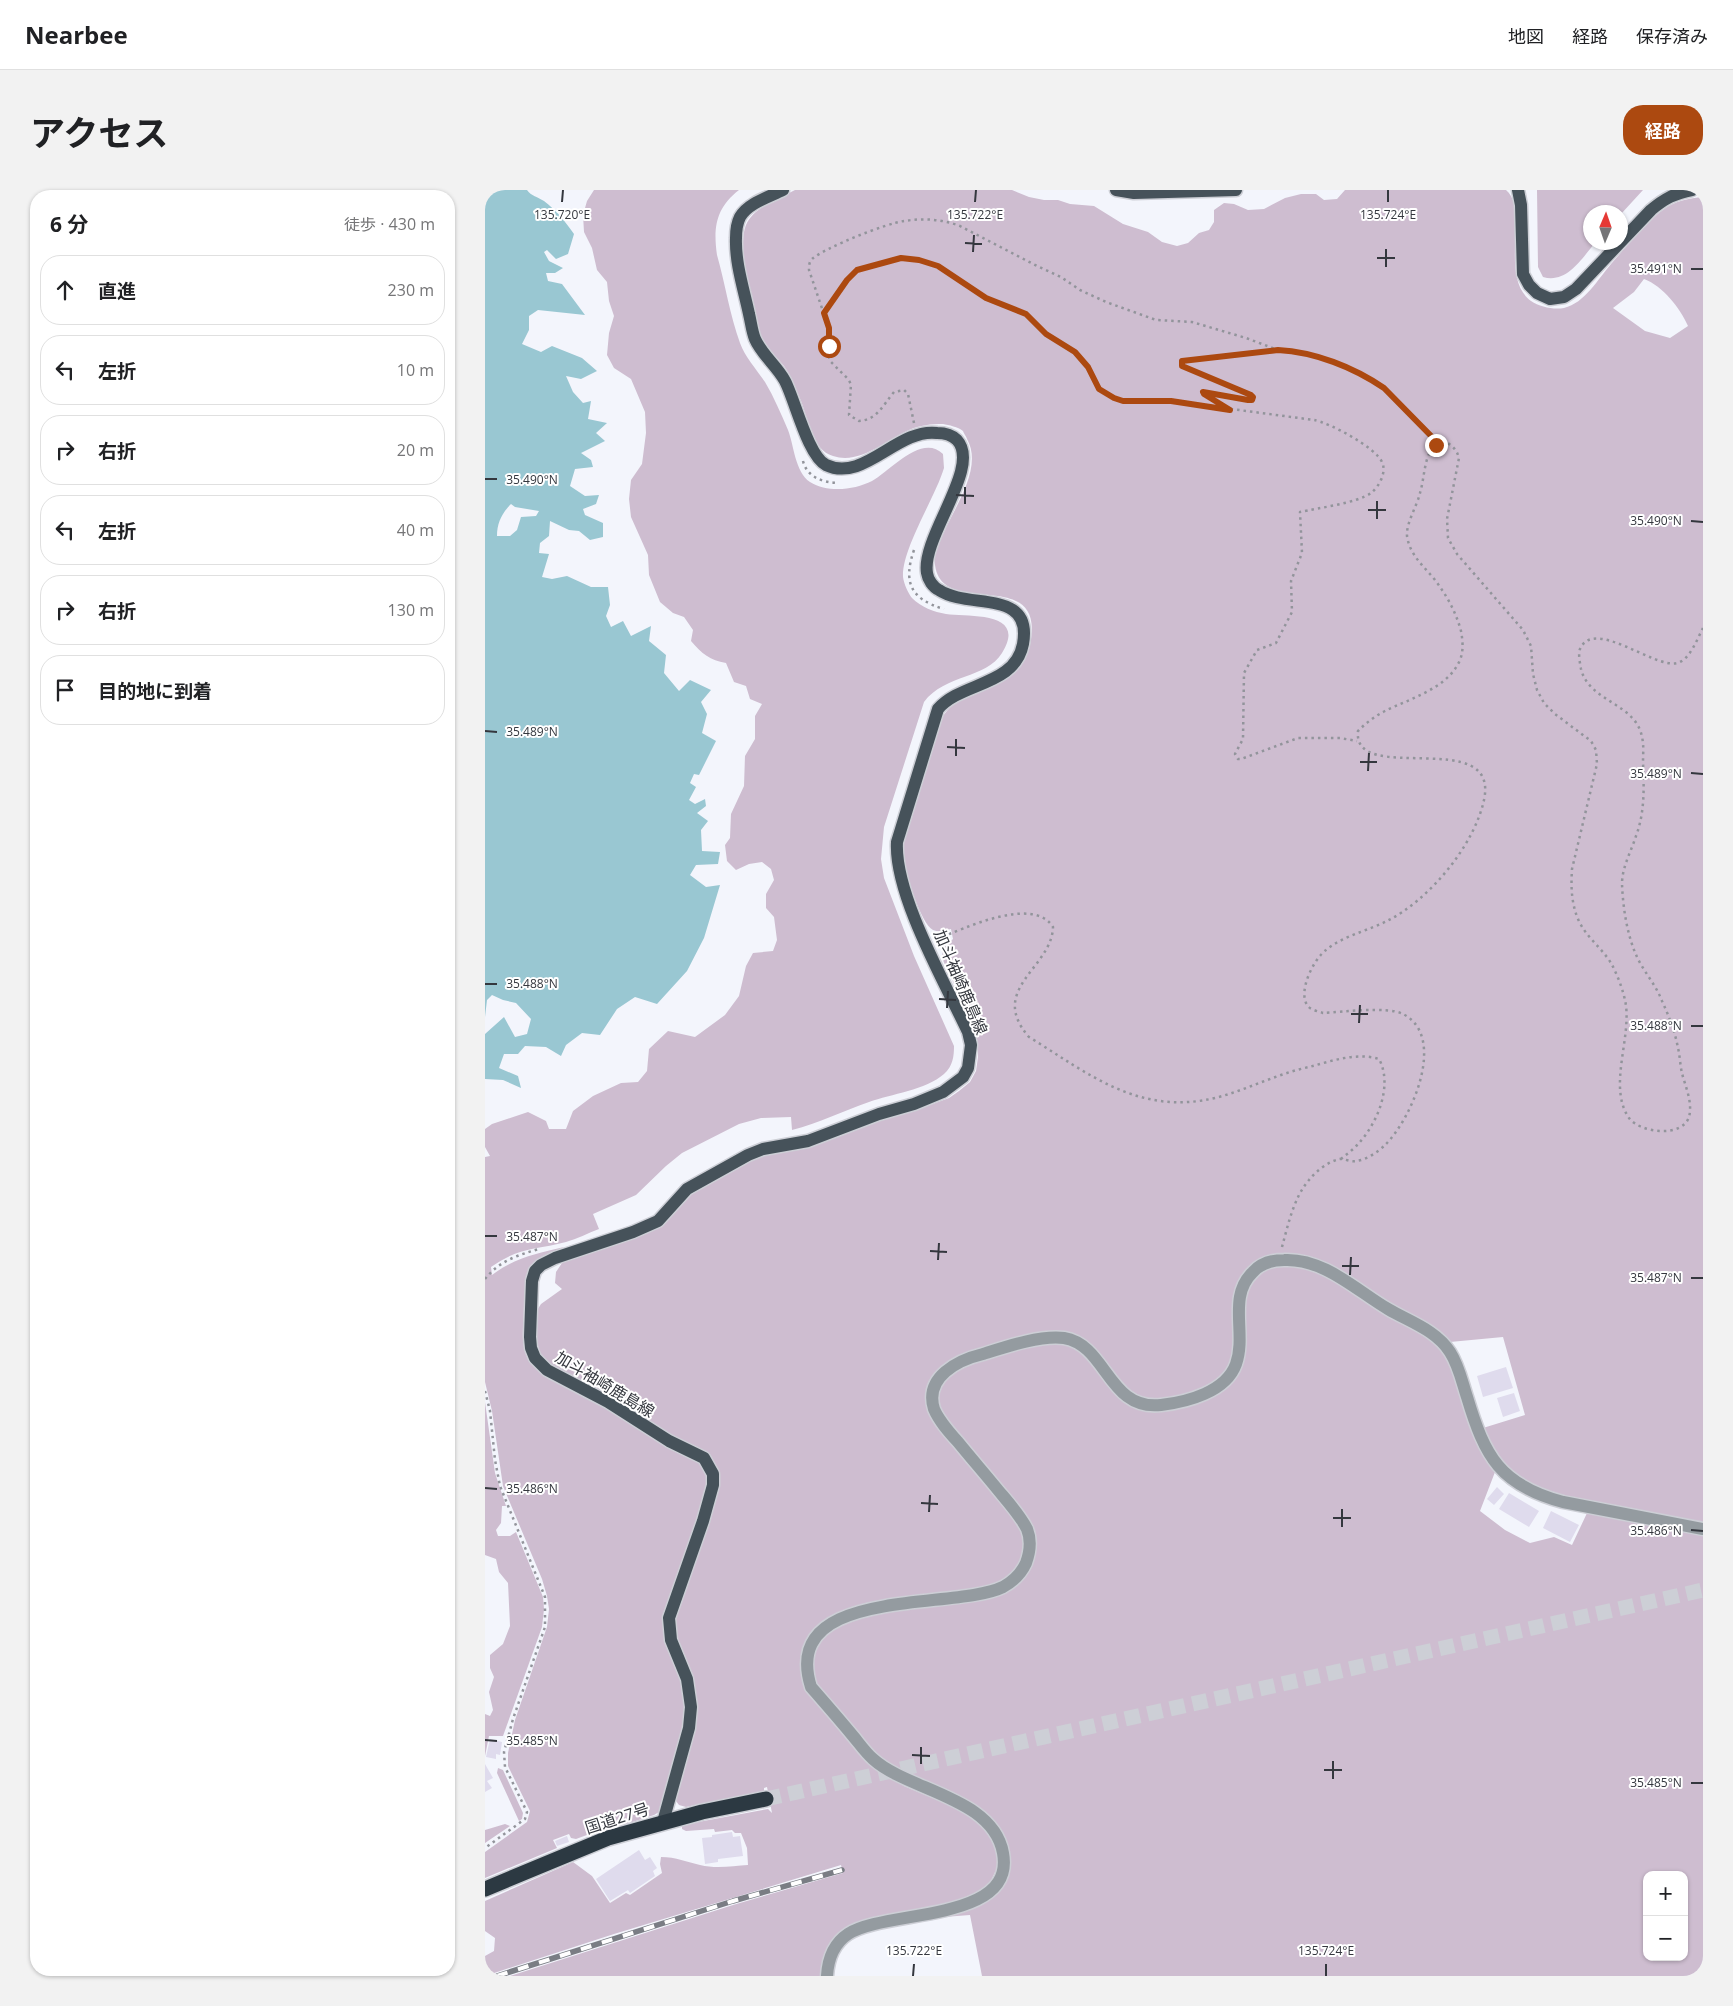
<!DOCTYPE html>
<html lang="ja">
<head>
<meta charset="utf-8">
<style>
	body { margin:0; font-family:"Open Sans","Noto Sans JP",sans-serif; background:#f2f2f2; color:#202124 }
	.controls { position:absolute; right:15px; bottom:15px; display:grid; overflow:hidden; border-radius:10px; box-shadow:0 1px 4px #0004 }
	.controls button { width:45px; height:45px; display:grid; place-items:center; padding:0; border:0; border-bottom:1px solid #e0e0e0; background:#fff; color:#202124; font:25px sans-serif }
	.compass { position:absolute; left:1098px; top:15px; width:45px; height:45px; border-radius:50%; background:#fff; box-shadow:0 1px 4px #0004; rotate:2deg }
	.stop { position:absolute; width:15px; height:15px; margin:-11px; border:4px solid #ac4910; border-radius:50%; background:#fff }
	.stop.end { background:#ac4910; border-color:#fff; box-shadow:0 1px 5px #0008 }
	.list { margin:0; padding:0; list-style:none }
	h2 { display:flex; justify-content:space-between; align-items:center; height:65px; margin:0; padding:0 20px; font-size:21px }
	h2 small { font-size:16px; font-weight:400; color:#757577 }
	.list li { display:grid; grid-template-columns:32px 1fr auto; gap:15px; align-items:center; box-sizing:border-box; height:70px; margin:0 10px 10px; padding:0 10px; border:1px solid #e0e0e0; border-radius:20px }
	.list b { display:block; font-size:19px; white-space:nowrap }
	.list em { font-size:16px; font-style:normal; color:#757577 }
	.icon { flex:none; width:28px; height:28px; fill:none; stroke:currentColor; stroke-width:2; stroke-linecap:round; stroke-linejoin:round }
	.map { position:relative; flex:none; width:1218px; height:1786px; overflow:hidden; border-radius:20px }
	header { display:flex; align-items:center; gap:30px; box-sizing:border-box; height:70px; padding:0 25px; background:#fff; border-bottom:1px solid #e0e0e0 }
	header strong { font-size:24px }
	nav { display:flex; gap:28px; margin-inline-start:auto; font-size:18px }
	.intro { display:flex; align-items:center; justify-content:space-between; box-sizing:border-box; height:120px; padding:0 30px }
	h1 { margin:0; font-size:35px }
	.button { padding:12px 22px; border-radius:20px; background:#ac4910; color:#fff; font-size:18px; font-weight:700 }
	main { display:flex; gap:30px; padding:0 30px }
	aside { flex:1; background:#fff; border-radius:20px; box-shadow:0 1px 4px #0004 }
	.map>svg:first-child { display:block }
</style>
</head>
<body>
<header>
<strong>Nearbee</strong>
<nav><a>地図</a><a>経路</a><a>保存済み</a></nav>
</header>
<div class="intro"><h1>アクセス</h1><a class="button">経路</a></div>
<main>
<aside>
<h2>6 分<small>徒歩 · 430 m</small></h2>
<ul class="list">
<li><svg class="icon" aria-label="ahead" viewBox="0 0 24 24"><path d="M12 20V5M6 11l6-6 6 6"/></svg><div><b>直進</b></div><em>230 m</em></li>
<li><svg class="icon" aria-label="left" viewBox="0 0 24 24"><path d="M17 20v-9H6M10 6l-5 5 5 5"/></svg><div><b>左折</b></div><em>10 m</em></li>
<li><svg class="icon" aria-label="right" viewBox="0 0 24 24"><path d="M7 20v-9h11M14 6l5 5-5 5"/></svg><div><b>右折</b></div><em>20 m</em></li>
<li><svg class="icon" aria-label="left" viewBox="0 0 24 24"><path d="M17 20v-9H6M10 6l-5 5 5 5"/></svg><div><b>左折</b></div><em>40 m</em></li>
<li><svg class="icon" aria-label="right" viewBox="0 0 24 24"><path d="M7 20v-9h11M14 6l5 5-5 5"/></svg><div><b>右折</b></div><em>130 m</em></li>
<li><svg class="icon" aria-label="arrive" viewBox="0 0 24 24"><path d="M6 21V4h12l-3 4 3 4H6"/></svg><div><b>目的地に到着</b></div></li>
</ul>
</aside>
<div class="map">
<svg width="1218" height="1786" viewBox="0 0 1218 1786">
	<rect width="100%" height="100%" fill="#f3f5fc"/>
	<path fill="#cebdd0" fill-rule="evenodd" d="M 109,0 L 254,0 C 231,18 228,37 232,65 C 240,93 245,126 255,153 C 260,167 272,180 280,192 C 289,207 296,224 303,240 C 309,255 310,282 325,292 C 343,303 369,300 387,291 C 406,280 437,243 458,264 L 459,278 C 450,308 417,358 418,387 C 419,394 423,403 427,408 C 436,417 449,422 461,424 C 484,427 543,421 517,463 C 501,489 460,484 439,512 L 399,637 L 396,669 L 399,688 L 429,766 L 469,856 C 469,866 468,876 459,884 C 441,900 406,904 384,912 C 358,921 334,933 307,940 L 306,927 L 276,928 L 254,934 L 197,963 L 181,976 L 151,1005 L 108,1024 L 114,1039 C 103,1043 92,1049 81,1052 C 51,1060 34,1057 6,1077 L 7,1085 C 29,1068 53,1063 79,1057 C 43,1076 41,1074 39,1116 C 39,1133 34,1157 45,1172 C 60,1191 96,1204 117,1215 C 130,1221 142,1232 155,1240 C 177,1253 201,1262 221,1277 L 224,1294 L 180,1427 L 197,1490 L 200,1517 L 198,1537 L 174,1622 L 169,1625 L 120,1641 L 118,1639 L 91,1649 L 86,1648 L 84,1644 L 68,1650 L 72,1658 L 0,1688 L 0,1662 L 42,1632 L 45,1621 L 23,1576 L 23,1563 L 30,1530 L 62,1437 L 64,1419 L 62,1406 L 57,1389 L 18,1296 L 7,1221 L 0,1192 L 0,967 L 5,966 L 0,957 L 0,939 L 7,934 L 43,922 L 61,931 L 64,939 L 81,939 L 88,921 L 108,906 L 136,893 L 153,892 L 162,881 L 164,859 L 183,841 L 210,847 L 240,825 L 254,806 L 261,776 L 268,763 L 288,761 L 292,750 L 289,727 L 281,718 L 281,704 L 289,690 L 286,679 L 277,672 L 264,674 L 251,680 L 242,671 L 240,655 L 245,648 L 246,624 L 259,596 L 260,566 L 270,549 L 270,526 L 277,514 L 265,509 L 261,496 L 249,492 L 241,473 C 225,470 217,464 206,451 L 208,440 L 199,427 L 188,423 L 175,412 L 164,385 L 163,365 L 146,327 L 144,309 L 146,290 L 157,274 L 161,243 L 160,222 L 146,189 L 129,178 L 122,165 L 124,143 L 129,126 L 124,111 L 122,92 L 112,80 L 107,58 L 99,42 L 98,25 L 102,11 Z
		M 310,0 L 527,0 L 544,7 L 559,10 L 573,10 L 585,14 L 609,16 L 638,34 L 663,42 L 677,52 L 692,56 L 703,53 L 714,43 L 724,40 L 729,32 L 729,20 L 739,13 L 749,14 L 763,20 L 779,19 L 800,8 L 816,4 L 831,4 L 839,10 L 852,9 L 860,0 L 1021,0 C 1045,20 1013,86 1046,111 C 1055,117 1069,120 1079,118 C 1100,113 1113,89 1126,74 C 1142,56 1159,34 1179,19 C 1190,11 1204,8 1218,7 L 1218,1334 L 1079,1307 C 1053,1300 1029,1288 1012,1267 C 1006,1259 1002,1247 998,1238 L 1040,1225 L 1018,1147 L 965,1152 C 969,1197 983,1245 1010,1282 L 995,1321 L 1020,1340 L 1045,1353 L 1069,1347 L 1087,1355 L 1102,1323 L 1218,1345 L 1218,1786 L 497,1786 L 485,1725 L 433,1729 C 451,1725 478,1724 494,1716 C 526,1700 531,1670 514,1641 L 391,1565 L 332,1496 C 327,1480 326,1462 337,1448 C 363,1417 466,1414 506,1407 L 518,1403 L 530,1383 C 516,1391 503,1397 487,1400 C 429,1410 291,1402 320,1500 L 381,1572 L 419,1596 L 476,1620 L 498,1636 L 512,1658 L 512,1678 L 504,1695 L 496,1702 L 471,1711 L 369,1735 L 337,1786 L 25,1786 L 248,1715 L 358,1683 L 356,1675 L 129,1744 L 0,1786 L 0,1766 L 9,1761 L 10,1748 L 0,1741 L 0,1711 L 88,1672 L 107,1686 L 125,1713 L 141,1703 L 145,1705 L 177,1683 L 175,1674 L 176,1667 C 191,1667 202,1672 215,1675 C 231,1679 248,1676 263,1675 L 262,1658 L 256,1643 L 250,1643 L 247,1640 L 230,1642 L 229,1639 L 201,1641 L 197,1639 L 197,1635 L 283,1619 L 287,1623 L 282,1597 L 279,1598 L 279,1601 L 201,1617 L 194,1615 L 191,1611 L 212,1518 L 208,1487 L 191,1449 L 189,1429 L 234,1284 L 224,1265 L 214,1258 L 187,1246 L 127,1207 L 66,1175 L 56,1166 L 50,1146 L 51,1122 L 56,1114 L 77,1099 L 70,1093 L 71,1082 L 79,1070 L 163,1043 L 177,1035 L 206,1003 L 264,971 L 279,965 L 325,957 L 395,930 L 431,920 L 464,908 L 474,901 L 485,892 L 491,881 L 493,867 L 493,854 L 490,840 L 457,768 L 458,758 L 468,749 L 466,739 C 460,740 455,743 448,740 C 436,734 419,680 418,666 C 418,657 420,647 421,639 L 458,526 C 461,522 465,517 469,513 C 474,509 482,507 489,504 C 512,494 539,484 545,455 C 562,373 457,431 450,375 C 448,364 455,351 459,342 C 471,315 498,277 482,249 C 482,248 478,242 478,241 C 473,237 464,235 458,234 C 446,234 435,235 424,240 C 401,250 375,275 348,266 C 327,260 323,229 316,211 C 311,200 307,187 299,176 C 291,166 280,158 275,146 C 266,124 252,56 261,35 C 269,17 293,9 310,0 ZM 1159,89 C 1178,96 1195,118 1203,136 L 1185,148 L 1160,141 L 1128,118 L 1149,102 ZM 1162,1685 L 1199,1685 L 1199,1767 L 1162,1767 Z
		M 1052,0 L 1158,0 L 1136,24 L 1106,22 L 1106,52 L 1110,53 C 1097,68 1082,94 1058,87 L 1053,77 Z
		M 0,1212 L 10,1283 L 21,1316 L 17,1316 L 16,1333 L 11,1340 L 13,1346 L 25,1346 L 31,1342 L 58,1407 L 59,1419 L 57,1437 L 18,1546 L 4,1546 L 0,1566 L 0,1524 L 5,1526 L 8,1520 L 4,1502 L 9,1487 L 5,1478 L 5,1465 L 18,1454 L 25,1436 L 23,1393 L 14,1382 L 11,1369 L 0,1365 Z
		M 13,1578 L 18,1580 L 38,1623 L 37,1629 L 34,1631 L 12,1583 Z
		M 20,1634 L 25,1636 L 0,1653 L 0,1640 Z"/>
	<path fill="#99c7d2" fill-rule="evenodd" d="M 0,0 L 42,0 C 46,6 53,7 59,11 C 71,20 80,31 89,44 L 83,64 L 71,69 L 62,60 L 59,62 L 64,71 L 78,78 L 70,83 L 61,83 L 63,91 L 77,94 L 100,125 L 53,120 L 44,126 L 44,140 L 37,154 L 56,162 L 67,156 L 97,168 L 112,181 L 96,189 L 81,186 L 88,202 L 98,213 L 106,211 L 103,229 L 122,233 L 111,243 L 120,251 L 96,263 L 106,270 L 108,277 L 90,279 L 85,296 L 100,306 L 114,305 L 111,314 L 98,319 L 100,325 L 118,333 L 118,347 L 105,350 L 94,341 L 84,340 L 65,331 L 64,346 L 55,353 L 54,363 L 64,364 L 57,387 L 67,389 L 82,386 L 106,397 L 123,397 L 125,415 L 121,426 L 126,437 L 138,431 L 146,446 L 166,436 L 164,451 L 181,465 L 179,483 L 194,501 L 205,490 L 226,500 L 216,512 L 222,524 L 217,543 L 231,551 L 214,585 L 209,584 L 205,593 L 211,597 L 204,610 L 210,614 L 220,609 L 221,616 L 212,623 L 223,631 L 216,640 L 217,661 L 235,662 L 233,674 L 211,675 L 205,685 L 221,697 L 235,695 L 219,748 L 202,781 L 172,814 L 150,807 L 132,819 L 115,845 L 97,843 L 81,855 L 76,866 L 61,857 L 40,856 L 33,864 L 19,864 L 14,878 L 33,886 L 36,898 L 18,890 L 0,889 L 0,844 L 19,827 L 30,847 L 42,844 L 46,829 L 31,813 L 18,810 L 7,805 L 2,810 L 0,827 ZM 26,314 L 30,317 L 54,321 L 51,326 L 36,327 L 32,340 L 25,346 L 12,346 C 12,333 17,323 26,314 Z"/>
	<path fill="#dfdbed" d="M 1021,1177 L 1028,1198 L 998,1207 L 992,1186 Z
		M 1029,1203 L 1035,1221 L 1018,1227 L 1012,1208 Z
		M 1012,1297 L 1019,1304 L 1009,1315 L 1002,1309 Z
		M 1024,1303 L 1054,1321 L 1044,1337 L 1014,1319 Z
		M 1066,1321 L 1094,1335 L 1085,1352 L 1058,1338 Z
		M 5,1549 L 17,1552 L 15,1565 L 11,1564 L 11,1569 L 1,1567 Z
		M 0,1574 L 8,1588 L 2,1591 L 7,1598 L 0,1602 Z
		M 247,1642 L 248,1647 L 255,1646 L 258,1666 L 233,1669 L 233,1672 L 220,1674 L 217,1648 L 227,1647 L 227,1645 Z
		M 82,1646 L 84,1652 L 72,1656 L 70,1651 Z
		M 154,1660 L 160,1670 L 165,1667 L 172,1678 L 168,1681 L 170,1686 L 145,1703 L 143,1700 L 125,1711 L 111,1689 Z"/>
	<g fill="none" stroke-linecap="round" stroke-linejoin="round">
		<path stroke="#cdcfd6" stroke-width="15" stroke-dasharray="15 8" stroke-linecap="butt" d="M 281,1609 L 1218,1400"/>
		<defs>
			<path id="minor" d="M 342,1786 C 343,1769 348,1754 363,1744 C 401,1719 531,1733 518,1663 C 508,1607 423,1601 388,1569 C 380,1562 374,1553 368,1546 C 354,1529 340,1513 326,1497 C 294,1395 469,1421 518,1397 C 529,1391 536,1384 541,1373 C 545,1362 546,1349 542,1339 C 535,1325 523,1312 513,1300 C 500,1284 486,1268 473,1252 C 464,1242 454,1231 449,1219 C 439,1187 473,1170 498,1164 C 520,1157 555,1145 579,1148 C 622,1155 623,1221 676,1215 C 702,1212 741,1202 751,1174 C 762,1143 742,1107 768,1082 C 776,1073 788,1070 799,1070 C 839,1068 872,1101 903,1119 C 925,1132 951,1140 965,1162 C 974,1176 977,1192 982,1207 C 1000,1267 1015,1295 1078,1312 L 1218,1339"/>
			<path id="major" d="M 631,0 L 649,3 L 751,0
				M 1033,0 L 1036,15 L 1038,84 L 1044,95 L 1052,103 L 1065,109 L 1079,107 L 1091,99 L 1166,20 C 1179,9 1190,3 1207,0
				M 178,1632 L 204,1538 L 206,1517 L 202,1489 L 186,1450 L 184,1428 L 218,1331 L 228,1295 L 228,1284 L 219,1268 L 184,1251 L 123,1212 L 62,1180 L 50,1168 L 46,1158 L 45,1147 L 47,1091 L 50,1081 L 56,1075 L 70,1068 L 148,1042 L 173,1031 L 202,999 L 263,965 L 278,959 L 323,951 L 394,924 L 429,914 L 458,902 L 478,887 L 483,878 L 486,855 L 483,842 C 460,793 409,704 412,652 L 453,519 C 476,492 530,496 538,454 C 548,398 484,420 454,400 C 448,397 443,390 442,383 C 436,347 497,277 472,250 C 467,245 459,243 452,243 C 412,238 379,293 341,275 C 323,266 310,210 300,191 C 292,176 277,165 270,149 C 267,142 266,132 264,124 C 259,100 250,73 251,48 C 251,42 252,33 255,27 C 263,13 284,7 298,0"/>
			<path id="highway" d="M 0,1699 L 123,1648 L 217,1622 L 281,1609"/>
		</defs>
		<use href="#minor" stroke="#cdcfd6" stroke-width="15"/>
		<use href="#major" stroke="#cdcfd6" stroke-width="15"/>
		<use href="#highway" stroke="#cdcfd6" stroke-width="18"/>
		<path stroke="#92949b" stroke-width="2.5" stroke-dasharray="2.5 4" stroke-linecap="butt" d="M 339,123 L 362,90 L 372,80 L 416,68 L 434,70 L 453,76 L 501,108 L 541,124 L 561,144 L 590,161 L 603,177 L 614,199 L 629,208 L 638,211 L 686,211 L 829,230 C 845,233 890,257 897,272 C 902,282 894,297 886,303 C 872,313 833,318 815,322 L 817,363 L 806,391 L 807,422 L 791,453 L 772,460 L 759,483 L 758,549 L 750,564 L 753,569 L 756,569 L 813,548 L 855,548 L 872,551
			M 744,219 L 718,202 L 763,210 L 767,210 L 768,207 L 765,205 L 697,176 L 697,171 L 793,160
			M 429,233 L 423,204 L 419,200 L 409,202 C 398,215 392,230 374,231 L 364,225 L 366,194 L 363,189 L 346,172 L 343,165 L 344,139 L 324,80 C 324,76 324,72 327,69 C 339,58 402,33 419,31 C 438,28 457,29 475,36 L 552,76 L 576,87 L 595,100 L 621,112 L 671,130 L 707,132 L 761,148 L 793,160 L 823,163 L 878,185 L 899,198 L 954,254
			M 318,271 C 322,287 337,292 352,293
			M 429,360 C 418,392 425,409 459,419
			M 452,749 C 478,739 548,705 568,737 C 567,778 502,799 544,847 C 604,884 654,926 730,908 C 762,900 791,884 824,877 C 846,871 872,862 894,869 C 908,895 893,932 874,953 C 869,959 862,964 856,969
			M 797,1057 C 803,1035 809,1007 824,990 C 831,981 844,971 855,969 C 860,969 866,972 871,971 C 881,970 893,962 900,955 C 926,930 963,847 918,824 C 903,816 857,822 838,823 C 833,821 825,820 822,815 C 813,800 829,769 841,760 C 858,746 882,741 902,731 C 944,710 989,656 999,610 C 1015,535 867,597 873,541 C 881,533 890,526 900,521 C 924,509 960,499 973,474 C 979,464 978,452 976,441 C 971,422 962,406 950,390 C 939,376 925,366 922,346 C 921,333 932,316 935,303 C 939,290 939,273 945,262 C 955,245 970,253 974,268 L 962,329 L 963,348 L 972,364 L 1038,440 L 1046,456 L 1048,484 L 1052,500 L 1059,513 L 1070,524 L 1106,551 L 1111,560 L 1112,574 L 1087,679 C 1086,696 1086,712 1093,729 C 1100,746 1116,757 1126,773 C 1132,784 1137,797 1140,810 C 1148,846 1122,896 1144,928 C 1155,943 1197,948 1204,927 C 1208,912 1200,896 1197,883 C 1195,875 1195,866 1193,858 C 1190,842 1184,826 1177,811 C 1171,795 1159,782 1152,767 C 1142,745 1138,718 1137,694 C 1137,677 1146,662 1151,646 C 1160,622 1159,597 1158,572 C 1158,564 1159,555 1157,547 C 1151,513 1104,512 1096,479 C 1095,473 1093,464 1095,459 C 1109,427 1169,479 1192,473 C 1205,470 1212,449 1218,438
			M 0,1089 C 14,1071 33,1065 54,1059
			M 0,1201 L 5,1221 L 10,1270 L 15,1296 L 60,1407 L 60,1437 L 28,1529 L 19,1562 L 20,1577 L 42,1622 L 40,1629 L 0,1658"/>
		<use href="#minor" stroke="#949ba0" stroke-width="12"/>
		<use href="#major" stroke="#46525a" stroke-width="12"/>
		<use href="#highway" stroke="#2c3942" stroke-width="15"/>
		<defs>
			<path id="rail" d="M 12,1786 L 248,1711 L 357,1680"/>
		</defs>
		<use href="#rail" stroke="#7a7d84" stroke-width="5.5"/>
		<use href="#rail" stroke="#fff" stroke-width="4" stroke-dasharray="11" stroke-linecap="butt"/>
	</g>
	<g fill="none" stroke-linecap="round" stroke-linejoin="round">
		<path stroke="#ac4910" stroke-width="6" d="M 344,156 L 344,138 L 339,123 L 362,90 L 372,80 L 416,68 L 434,70 L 453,76 L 501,108 L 541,124 L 561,144 L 590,162 L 603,177 L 614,199 L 629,208 L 638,211 L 686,211 L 745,220 L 719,204 L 718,202 L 763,210 L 767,210 L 768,207 L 766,205 L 697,176 L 697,171 L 793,160 C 830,162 868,177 899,198 L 954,254 L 951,255"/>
	</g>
	<path fill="none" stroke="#34373e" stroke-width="2" d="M 77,12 L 78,0M 490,12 L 491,0M 903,12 L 903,0M 480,53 L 497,54M 488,62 L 489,45M 892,68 L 910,68M 901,77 L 901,59M 1206,79 L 1218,79M 0,289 L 12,289M 471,305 L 489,306M 480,314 L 480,297M 883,320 L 901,320M 892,329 L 892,311M 1206,331 L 1218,332M 0,541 L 12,542M 462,557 L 480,558M 471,566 L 471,549M 875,572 L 892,572M 883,581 L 884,563M 1206,583 L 1218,584M 0,794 L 12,794M 454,809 L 471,810M 462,818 L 463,801M 866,824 L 883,824M 874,833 L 875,815M 1206,836 L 1218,836M 0,1046 L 12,1046M 445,1061 L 462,1062M 453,1070 L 454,1053M 857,1076 L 874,1076M 865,1085 L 866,1067M 1206,1088 L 1218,1088M 0,1298 L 12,1299M 436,1313 L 453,1314M 444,1322 L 445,1305M 848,1328 L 866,1328M 857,1337 L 857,1319M 1206,1340 L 1218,1341M 0,1550 L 12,1551M 427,1565 L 445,1566M 436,1574 L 436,1557M 839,1580 L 857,1580M 848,1589 L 848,1571M 1206,1593 L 1218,1593M 428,1786 L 429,1774M 841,1786 L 841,1774"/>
	<g text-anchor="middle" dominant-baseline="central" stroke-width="4" stroke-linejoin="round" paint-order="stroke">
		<g font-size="16" fill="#34373e" stroke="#fff">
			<text transform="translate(476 792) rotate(67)">加斗袖崎鹿島線</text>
			<text transform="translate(120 1194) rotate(31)">加斗袖崎鹿島線</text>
			<text transform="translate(132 1628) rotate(-18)">国道27号</text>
		</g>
	</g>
	<g font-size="12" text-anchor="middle" fill="#34373e" stroke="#fff" stroke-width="4" stroke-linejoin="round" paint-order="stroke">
		<text x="77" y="29">135.720°E</text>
		<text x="490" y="29">135.722°E</text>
		<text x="903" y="29">135.724°E</text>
		<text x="1171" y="83">35.491°N</text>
		<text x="47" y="294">35.490°N</text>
		<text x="1171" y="335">35.490°N</text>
		<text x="47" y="546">35.489°N</text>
		<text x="1171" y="588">35.489°N</text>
		<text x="47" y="798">35.488°N</text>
		<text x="1171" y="840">35.488°N</text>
		<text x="47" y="1051">35.487°N</text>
		<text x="1171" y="1092">35.487°N</text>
		<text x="47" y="1303">35.486°N</text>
		<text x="1171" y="1345">35.486°N</text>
		<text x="47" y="1555">35.485°N</text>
		<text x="1171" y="1597">35.485°N</text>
		<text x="429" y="1765">135.722°E</text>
		<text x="841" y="1765">135.724°E</text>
	</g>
</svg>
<div class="controls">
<button>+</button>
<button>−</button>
</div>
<svg class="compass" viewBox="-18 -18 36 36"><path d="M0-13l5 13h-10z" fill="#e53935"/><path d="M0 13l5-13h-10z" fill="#757577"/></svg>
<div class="stop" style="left:344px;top:156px"></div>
<div class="stop end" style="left:951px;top:255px"></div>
</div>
</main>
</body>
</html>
